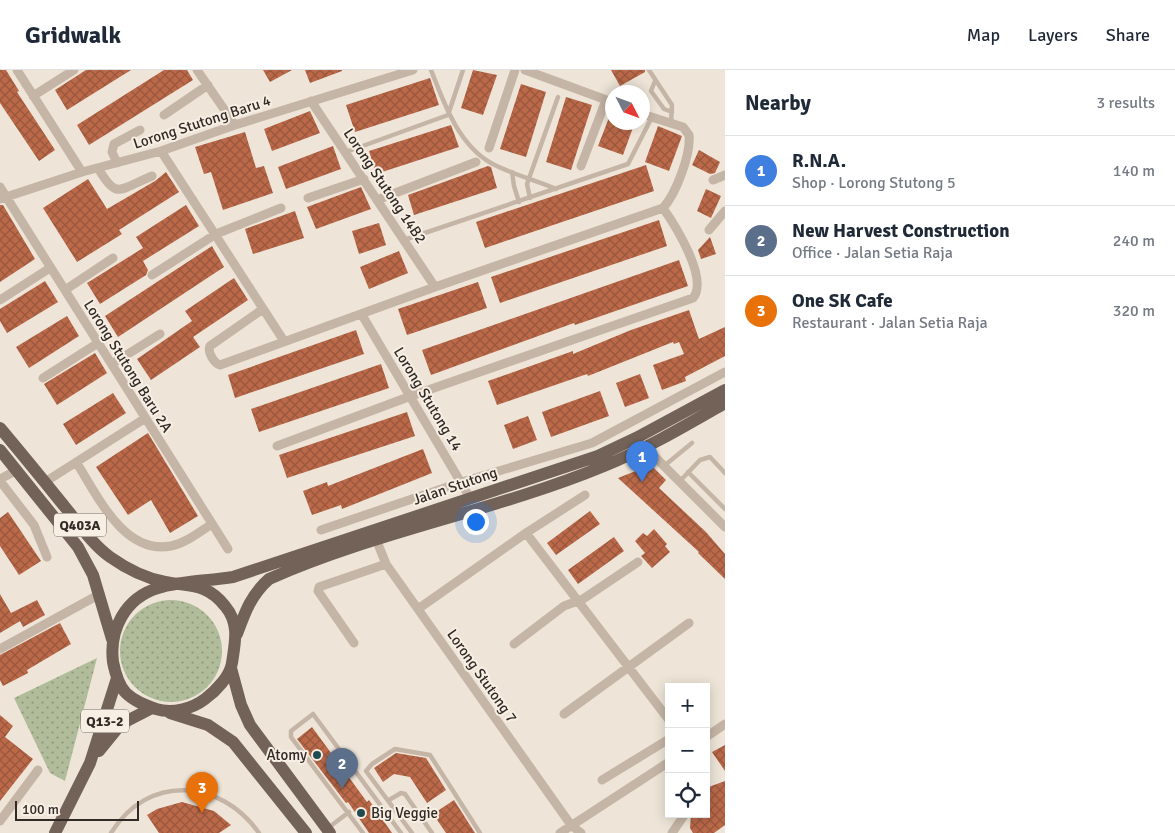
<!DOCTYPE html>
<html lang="en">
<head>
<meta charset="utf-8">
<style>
	body { margin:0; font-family:Signika,sans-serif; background:#f2f2f3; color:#1f2937 }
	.controls { position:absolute; right:15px; bottom:15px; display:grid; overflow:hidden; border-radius:0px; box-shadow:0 2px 12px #0003 }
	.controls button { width:45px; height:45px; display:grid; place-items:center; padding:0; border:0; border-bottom:1px solid #e0e1e3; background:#fff; color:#1f2937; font:25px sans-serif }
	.compass { position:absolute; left:605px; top:15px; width:45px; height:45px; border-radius:50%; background:#fff; box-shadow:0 2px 12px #0003; rotate:132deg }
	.scale { position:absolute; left:15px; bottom:12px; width:124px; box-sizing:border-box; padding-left:5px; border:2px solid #322a26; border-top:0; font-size:14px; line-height:18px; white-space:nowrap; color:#322a26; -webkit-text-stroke:4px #f7efe4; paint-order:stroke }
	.you { position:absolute; left:475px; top:451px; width:18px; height:18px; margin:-12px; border:4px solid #fff; border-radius:50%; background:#1a73e8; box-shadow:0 0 0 8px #1a73e833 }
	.badge { display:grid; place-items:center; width:32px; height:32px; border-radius:50%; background:#b45309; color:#fff; font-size:16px; font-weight:700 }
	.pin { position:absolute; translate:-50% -41px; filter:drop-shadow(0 1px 2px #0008) }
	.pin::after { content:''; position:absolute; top:26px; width:18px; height:15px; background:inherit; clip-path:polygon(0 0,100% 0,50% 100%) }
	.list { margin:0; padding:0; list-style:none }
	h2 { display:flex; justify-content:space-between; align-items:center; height:65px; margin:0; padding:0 20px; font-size:21px }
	h2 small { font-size:16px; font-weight:400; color:#747a83 }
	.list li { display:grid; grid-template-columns:32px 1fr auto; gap:15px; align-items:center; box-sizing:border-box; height:70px; padding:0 20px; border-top:1px solid #e0e1e3 }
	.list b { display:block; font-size:19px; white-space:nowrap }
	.list p { margin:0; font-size:16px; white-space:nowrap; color:#747a83 }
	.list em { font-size:16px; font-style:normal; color:#747a83 }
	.icon { flex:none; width:28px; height:28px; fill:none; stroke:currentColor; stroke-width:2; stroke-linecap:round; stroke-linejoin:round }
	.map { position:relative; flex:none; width:725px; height:763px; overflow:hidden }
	header { display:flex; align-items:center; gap:30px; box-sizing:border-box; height:70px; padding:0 25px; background:#fff; border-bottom:1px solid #e0e1e3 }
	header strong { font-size:24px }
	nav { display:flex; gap:28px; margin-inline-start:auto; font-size:18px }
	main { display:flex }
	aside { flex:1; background:#fff }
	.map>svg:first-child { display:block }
</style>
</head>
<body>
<header>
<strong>Gridwalk</strong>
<nav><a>Map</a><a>Layers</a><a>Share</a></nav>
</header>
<main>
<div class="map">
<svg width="725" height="763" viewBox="0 0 725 763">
	<defs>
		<pattern id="grass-dots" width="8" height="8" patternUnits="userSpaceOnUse" patternTransform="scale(1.25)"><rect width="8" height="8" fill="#b0bc9a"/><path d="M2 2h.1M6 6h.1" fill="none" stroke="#90997d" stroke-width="1.8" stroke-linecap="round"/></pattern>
		<pattern id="building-cross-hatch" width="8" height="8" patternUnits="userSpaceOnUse" patternTransform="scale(1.25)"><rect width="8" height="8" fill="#bb6949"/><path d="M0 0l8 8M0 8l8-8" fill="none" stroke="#99573d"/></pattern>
	</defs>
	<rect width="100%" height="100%" fill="#eee5d8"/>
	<path fill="url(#grass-dots)" d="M120 581a51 51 0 1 1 102 0a51 51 0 1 1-102 0Z
		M 97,588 L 65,711 L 50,703 L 14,628 Z"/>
	<path fill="url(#building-cross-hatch)" d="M 0,0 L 6,0 L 19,21 L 17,22 L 55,80 L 39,91 L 0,33 Z
		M 86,0 L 131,0 L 67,40 L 55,20 Z
		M 164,0 L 187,0 L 193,10 L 89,75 L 77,55 Z
		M 263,0 L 292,0 L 270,12 Z
		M 305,0 L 342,0 L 342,1 L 310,13 Z
		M 473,0 L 497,5 L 483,45 L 461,38 Z
		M 611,0 L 645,0 L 645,2 L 620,16 Z
		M 430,8 L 439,35 L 355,62 L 346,35 Z
		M 521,14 L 546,22 L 526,87 L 500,79 Z
		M 566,27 L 592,35 L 571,100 L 546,92 Z
		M 612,40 L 612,52 L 635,52 L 623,85 L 598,76 Z
		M 310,41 L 320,63 L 272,81 L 264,59 Z
		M 451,55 L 459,77 L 376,104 L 369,81 Z
		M 658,56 L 682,66 L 669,101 L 645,92 Z
		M 245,62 L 256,98 L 264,96 L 273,123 L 223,140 L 211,102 L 204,104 L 195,77 Z
		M 333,76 L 341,99 L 286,119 L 278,97 Z
		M 699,80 L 720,92 L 715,103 L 710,104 L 692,95 Z
		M 646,95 L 654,121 L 485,178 L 476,152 Z
		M 488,96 L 491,97 L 497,118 L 414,145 L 408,125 Z
		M 166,102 L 179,122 L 119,160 L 122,164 L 77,192 L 43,138 L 88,109 L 107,139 L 155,111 Z
		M 361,117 L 371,139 L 316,159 L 307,137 Z
		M 706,119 L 721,126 L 711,148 L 697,141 Z
		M 0,135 L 3,135 L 35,189 L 0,212 Z
		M 186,135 L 199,156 L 143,191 L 148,200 L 146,205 L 100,234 L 87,213 L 143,178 L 136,167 Z
		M 295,141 L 304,168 L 253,184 L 245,159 Z
		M 659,150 L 667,176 L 500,233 L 491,207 Z
		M 379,153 L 386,175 L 359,184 L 352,161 Z
		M 710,167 L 716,184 L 701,189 L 698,180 Z
		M 212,176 L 224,197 L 118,267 L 105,246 Z
		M 399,181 L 408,203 L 369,219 L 360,197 Z
		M 679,190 L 688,216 L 575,255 L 574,253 L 431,305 L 422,280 Z
		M 234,208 L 248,230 L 193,267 L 200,277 L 151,310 L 137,289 L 192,251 L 185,241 Z
		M 45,211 L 58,232 L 7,263 L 0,251 L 0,239 Z
		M 478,212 L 487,238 L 407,265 L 398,239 Z
		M 689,240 L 699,269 L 725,257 L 725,286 L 685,307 L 686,311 L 662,320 L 653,295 L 684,284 L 679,272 L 674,274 L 673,272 L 588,306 L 587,304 L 497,335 L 488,311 L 573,281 L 573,284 L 631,260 Z
		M 67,246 L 79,266 L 29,298 L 16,277 Z
		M 356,260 L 364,284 L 235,328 L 228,305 Z
		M 95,283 L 107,303 L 57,335 L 44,314 Z
		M 381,294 L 389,318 L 259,362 L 251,339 Z
		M 640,304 L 649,328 L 625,337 L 616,313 Z
		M 600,321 L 609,346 L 551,367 L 542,342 Z
		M 113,323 L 126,343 L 76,375 L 63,354 Z
		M 407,342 L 415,366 L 287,408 L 279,385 Z
		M 528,346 L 537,370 L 513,379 L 504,355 Z
		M 148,363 L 198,446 L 170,463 L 151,430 L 128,445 L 96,397 Z
		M 423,379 L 432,403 L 342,439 L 341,435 L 312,445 L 303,421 L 327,412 L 328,416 Z
		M 651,395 L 666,410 L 659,418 L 706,462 L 725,484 L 725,509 L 698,483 L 699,482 L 618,408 Z
		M 590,441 L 600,454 L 556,485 L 547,473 Z
		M 8,442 L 41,491 L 19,505 L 0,476 L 0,448 Z
		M 654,459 L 667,474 L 665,476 L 670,482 L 652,498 L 641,486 L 645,483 L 635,471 L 643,463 L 647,466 Z
		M 614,467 L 624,481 L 578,514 L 568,500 Z
		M 0,524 L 11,543 L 37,530 L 45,545 L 23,557 L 20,551 L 0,563 Z
		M 60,553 L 71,574 L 27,600 L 28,603 L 3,616 L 0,610 L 0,585 Z
		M 0,645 L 13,656 L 5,667 L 33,689 L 0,731 Z
		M 312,657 L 367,732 L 369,730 L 392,763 L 369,763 L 348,732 L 346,733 L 297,669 Z
		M 725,675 L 725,701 L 712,682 Z
		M 396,683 L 426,688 L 446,720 L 427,733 L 410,707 L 394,704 L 383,712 L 374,698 Z
		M 725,711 L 725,755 L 714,763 L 693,763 L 690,758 L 691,744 L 706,744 L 706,718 Z
		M 454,730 L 475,763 L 446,763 L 433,744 Z
		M 182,732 L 214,741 L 231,755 L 219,763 L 159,763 L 147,745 L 157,739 Z"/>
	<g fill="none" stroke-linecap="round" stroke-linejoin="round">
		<path stroke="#c5b5a6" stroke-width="4.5" d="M 431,0 C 444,33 458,74 491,93 C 511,104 535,110 556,119
			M 649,0 L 672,35 L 671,53
			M 655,11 L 651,21 L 664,39 L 672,42
			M 346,82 L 448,45 L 463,0
			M 512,102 L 514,116 L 519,132
			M 530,128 L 527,114 L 558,27
			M 404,170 L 628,94 L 652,47
			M 664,396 L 692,373
			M 688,402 L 725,439
			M 679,412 L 700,390 L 710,387 L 725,403
			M 389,730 L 401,723 L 405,724 L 432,763
			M 328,758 L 349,742
			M 111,763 C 148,703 221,709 259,763
			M 363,763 L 291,667 L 291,661 L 313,644 L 401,763
			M 412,763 L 366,701 L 372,694 L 395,679 L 430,685 L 480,763"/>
		<path stroke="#c5b5a6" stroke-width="9" d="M 17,0 L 82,102
			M 197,0 L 235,55
			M 525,0 L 612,32
			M 33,26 L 74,0
			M 311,31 L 435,217
			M 164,45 L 208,15
			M 489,78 L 515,0
			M 161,81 L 284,271
			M 117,93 L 112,82 L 114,74 L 140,60
			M 581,96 L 606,30
			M 98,98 C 117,131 120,119 152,106
			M 713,110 L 725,105
			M 0,117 L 228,479
			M 308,128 L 364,109
			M 0,129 L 82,102 L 161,81 L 235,55 L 413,0
			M 377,130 L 476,92
			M 709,160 L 725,141
			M 152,205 L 216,164 L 281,138
			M 65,220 L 113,188
			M 0,230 L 50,198
			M 263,239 L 210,276 C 207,282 214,293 220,295 L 435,217 L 663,138 C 676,124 691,84 689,65 L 683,57 L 642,44
			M 362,245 L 470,428
			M 112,294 L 160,264
			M 43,308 L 98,273
			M 277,376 L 411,326 L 693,228 C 709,209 675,155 663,138
			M 646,378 L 725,457
			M 76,392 C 97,424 123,485 171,476 C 186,473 199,462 212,454
			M 0,409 L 17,400
			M 0,411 L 34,455 L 47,487
			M 45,412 L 144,349
			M 321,460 L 462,412 L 592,373 L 725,302
			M 526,463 L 669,650
			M 376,469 L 386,494 L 571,755 L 581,763
			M 418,539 L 526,463 L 585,425
			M 354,573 L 318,521 L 319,517 L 386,494
			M 514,574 L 564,536 L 583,529 L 638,492
			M 0,579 L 100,524
			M 564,644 L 689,553
			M 706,667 L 725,654
			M 602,710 L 669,669
			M 0,751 L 38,700
			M 560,763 L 669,692
			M 672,763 L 685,744"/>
		<path stroke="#736258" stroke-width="12" d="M 0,358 C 22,384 43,410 65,437 C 79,454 92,474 110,487 C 127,499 145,508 165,512 C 191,517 207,513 225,536 C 240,554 235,572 232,593 C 230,606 216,621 205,629 C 192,639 172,644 156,639 C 145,635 134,631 126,623 C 118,615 115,602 113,592 C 109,560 125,528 158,518 C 180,511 209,511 233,507 L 598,386 L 636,368 L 725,320
			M 0,380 L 78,477 L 93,505 L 112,569
			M 237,564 C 245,542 251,525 269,509 C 377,461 495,441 604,396 C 646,379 685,356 725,333
			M 231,598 L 241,635 L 250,655 L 330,763
			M 170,643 L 208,655 L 233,672 L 306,763
			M 99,681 L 121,654 L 152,638
			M 55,763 L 90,693 L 117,608"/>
	</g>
	<g fill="#1f4b50" stroke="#f7efe4" stroke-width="2">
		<circle cx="317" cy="685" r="5"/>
		<circle cx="361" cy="743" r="5"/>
	</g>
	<g text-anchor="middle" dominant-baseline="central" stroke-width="4" stroke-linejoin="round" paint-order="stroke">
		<g fill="#f7efe4" stroke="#6d655f" stroke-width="1">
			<rect x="54" y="443.5" width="52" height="23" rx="4"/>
			<rect x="81" y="639.5" width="48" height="23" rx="4"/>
		</g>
		<g font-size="14" font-weight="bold" fill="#322a26">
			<text x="80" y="455">Q403A</text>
			<text x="105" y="651">Q13-2</text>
		</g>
		<g font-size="15" fill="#322a26" stroke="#f7efe4">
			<text transform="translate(202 52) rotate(-18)">Lorong Stutong Baru 4</text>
			<text transform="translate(385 116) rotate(56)">Lorong Stutong 14B2</text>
			<text transform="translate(128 296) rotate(58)">Lorong Stutong Baru 2A</text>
			<text transform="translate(428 329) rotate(59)">Lorong Stutong 14</text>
			<text transform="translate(455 416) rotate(-19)">Jalan Stutong</text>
			<text transform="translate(482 606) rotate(55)">Lorong Stutong 7</text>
		</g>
		<g font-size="15" fill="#322a26" stroke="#f7efe4" text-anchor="end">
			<text x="307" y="685">Atomy</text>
			<text x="371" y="743" text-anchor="start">Big Veggie</text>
		</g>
	</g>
</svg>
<div class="controls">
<button>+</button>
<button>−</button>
<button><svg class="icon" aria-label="locate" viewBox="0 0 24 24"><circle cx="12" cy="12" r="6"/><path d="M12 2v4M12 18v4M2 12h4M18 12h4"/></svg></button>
</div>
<svg class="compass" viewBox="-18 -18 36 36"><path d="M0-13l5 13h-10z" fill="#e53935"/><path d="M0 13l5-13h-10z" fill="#747a83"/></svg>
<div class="scale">100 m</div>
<div class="you"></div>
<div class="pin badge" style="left:642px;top:412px;background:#3f7fe0">1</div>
<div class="pin badge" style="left:342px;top:719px;background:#5c6f8a">2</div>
<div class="pin badge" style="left:202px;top:743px;background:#e8710a">3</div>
</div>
<aside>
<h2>Nearby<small>3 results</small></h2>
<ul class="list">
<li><span class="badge" style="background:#3f7fe0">1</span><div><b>R.N.A.</b><p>Shop · Lorong Stutong 5</p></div><em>140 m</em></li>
<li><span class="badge" style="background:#5c6f8a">2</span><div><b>New Harvest Construction</b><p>Office · Jalan Setia Raja</p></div><em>240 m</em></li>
<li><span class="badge" style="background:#e8710a">3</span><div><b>One SK Cafe</b><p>Restaurant · Jalan Setia Raja</p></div><em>320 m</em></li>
</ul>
</aside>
</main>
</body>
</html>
